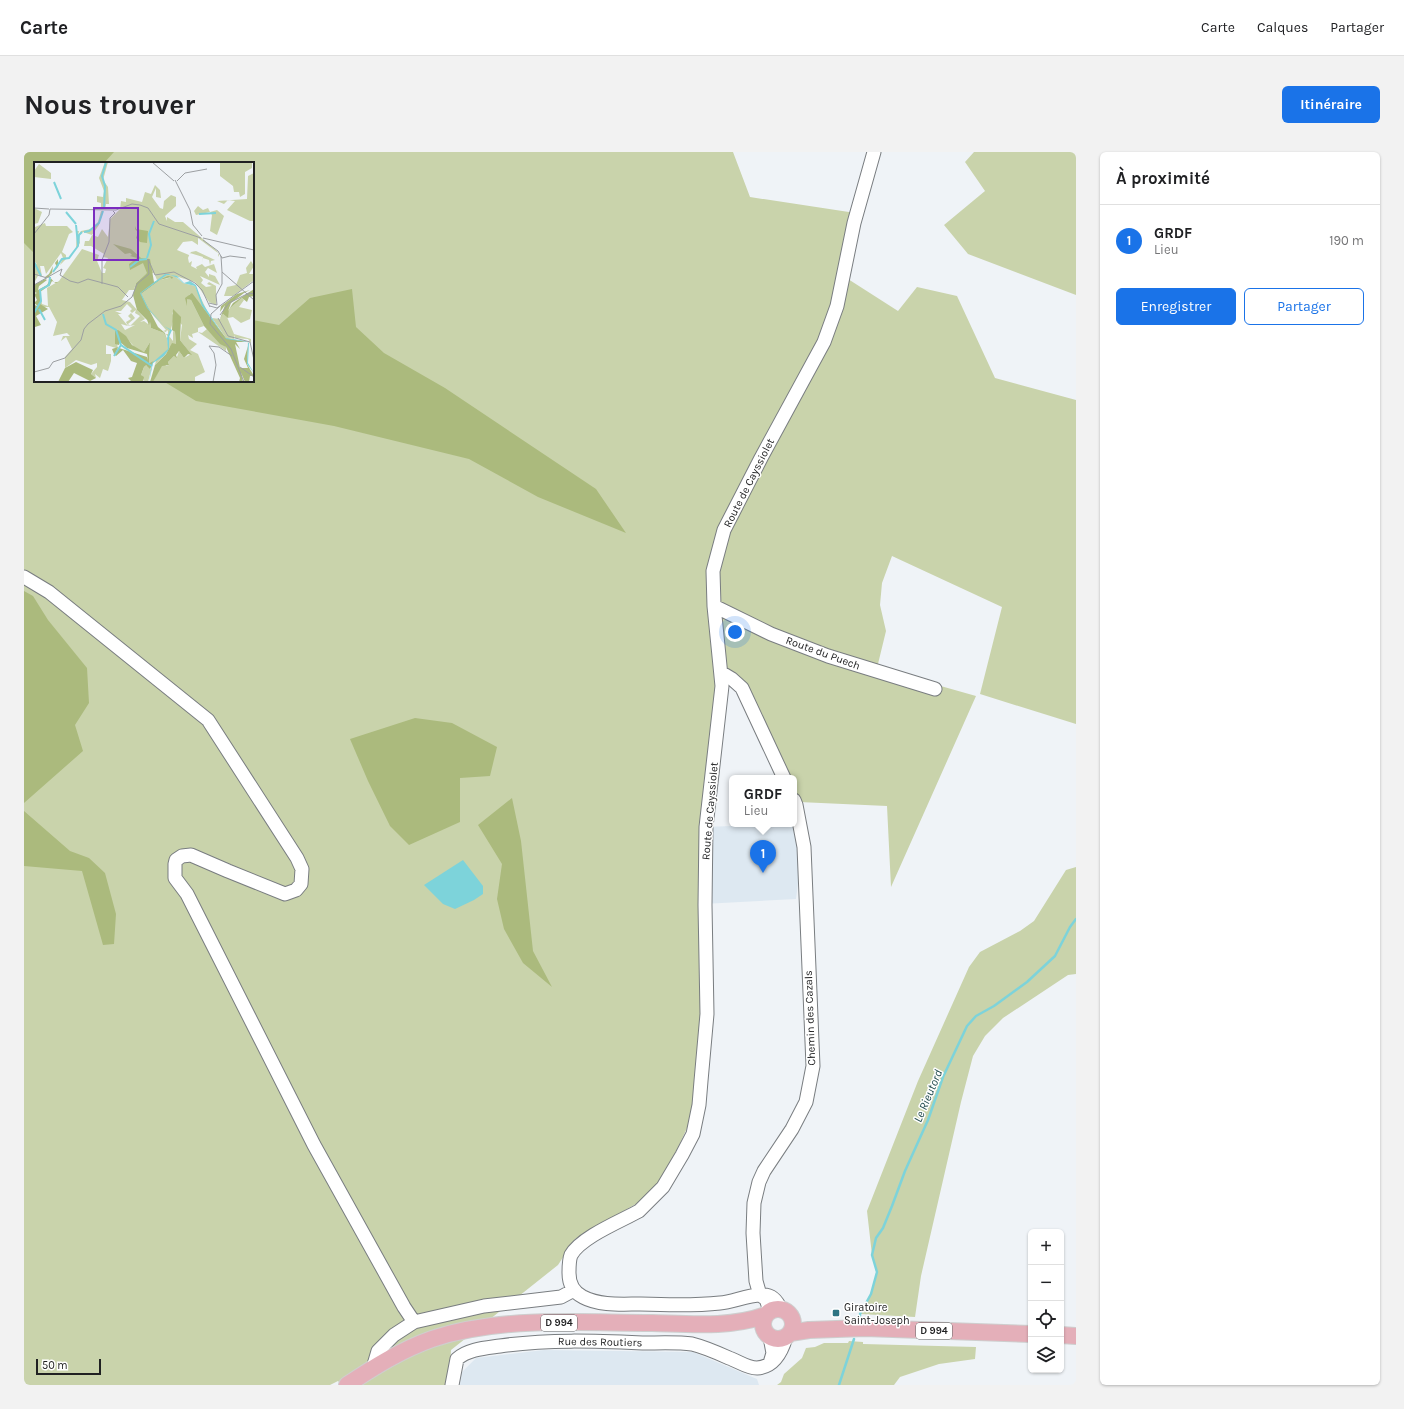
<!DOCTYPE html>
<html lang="fr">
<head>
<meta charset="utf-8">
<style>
	body { margin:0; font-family:Karla,sans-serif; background:#f2f2f2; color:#202124 }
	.controls { position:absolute; right:12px; bottom:12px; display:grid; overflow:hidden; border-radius:6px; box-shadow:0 1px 3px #0004 }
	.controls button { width:36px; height:36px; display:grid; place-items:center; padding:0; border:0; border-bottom:1px solid #e0e0e0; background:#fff; color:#202124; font:20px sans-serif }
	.scale { position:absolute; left:12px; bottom:10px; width:65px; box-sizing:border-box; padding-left:4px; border:2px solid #202122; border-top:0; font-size:11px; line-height:14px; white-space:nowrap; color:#202122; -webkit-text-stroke:3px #fff; paint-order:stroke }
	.you { position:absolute; left:711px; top:480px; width:14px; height:14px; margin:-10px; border:3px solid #fff; border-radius:50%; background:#1a73e8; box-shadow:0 0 0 6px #1a73e833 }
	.badge { display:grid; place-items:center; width:26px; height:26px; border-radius:50%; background:#1a73e8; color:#fff; font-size:13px; font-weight:700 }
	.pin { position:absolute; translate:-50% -33px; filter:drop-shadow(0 1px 2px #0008) }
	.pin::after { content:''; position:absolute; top:21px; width:14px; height:12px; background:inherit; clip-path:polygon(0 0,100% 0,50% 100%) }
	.popup { position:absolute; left:705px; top:623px; width:68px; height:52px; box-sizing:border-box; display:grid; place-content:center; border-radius:6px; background:#fff; filter:drop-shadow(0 1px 3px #0005); font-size:13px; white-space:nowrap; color:#757577 }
	.popup b { font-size:15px; color:#202124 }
	.popup::after { content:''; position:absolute; left:50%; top:100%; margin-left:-8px; border:8px solid transparent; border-top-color:#fff }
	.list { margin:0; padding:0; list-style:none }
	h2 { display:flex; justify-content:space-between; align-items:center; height:52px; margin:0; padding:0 16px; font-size:17px }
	h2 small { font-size:13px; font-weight:400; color:#757577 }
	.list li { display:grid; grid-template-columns:26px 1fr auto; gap:12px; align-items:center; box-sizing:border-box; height:72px; padding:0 16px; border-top:1px solid #e0e0e0 }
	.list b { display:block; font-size:15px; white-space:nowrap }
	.list p { margin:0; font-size:13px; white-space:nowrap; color:#757577 }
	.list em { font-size:13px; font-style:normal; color:#757577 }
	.actions { display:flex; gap:8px; padding:12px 16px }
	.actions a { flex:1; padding:9px 0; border:1px solid #1a73e8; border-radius:6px; text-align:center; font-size:14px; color:#1a73e8 }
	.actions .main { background:#1a73e8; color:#fff }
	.icon { flex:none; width:22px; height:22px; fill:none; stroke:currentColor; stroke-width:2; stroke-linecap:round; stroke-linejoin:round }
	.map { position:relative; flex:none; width:1052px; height:1233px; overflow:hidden; border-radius:6px }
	header { display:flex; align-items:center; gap:24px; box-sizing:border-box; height:56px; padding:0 20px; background:#fff; border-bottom:1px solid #e0e0e0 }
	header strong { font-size:19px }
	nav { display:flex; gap:22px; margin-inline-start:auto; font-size:14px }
	.intro { display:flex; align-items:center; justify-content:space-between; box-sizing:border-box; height:96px; padding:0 24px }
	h1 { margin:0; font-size:28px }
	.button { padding:10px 18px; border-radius:6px; background:#1a73e8; color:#fff; font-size:14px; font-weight:700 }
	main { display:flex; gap:24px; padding:0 24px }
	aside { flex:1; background:#fff; border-radius:6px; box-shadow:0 1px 3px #0004 }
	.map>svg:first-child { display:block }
</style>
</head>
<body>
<header>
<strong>Carte</strong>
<nav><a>Carte</a><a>Calques</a><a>Partager</a></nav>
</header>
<div class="intro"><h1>Nous trouver</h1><a class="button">Itinéraire</a></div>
<main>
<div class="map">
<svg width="1052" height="1233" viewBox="0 0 1052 1233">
	<rect width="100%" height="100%" fill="#eff3f7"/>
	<path fill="#dde8f1" d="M 774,672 L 776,716 L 772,747 L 679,752 L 678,675 Z
		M 520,1198 L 669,1200 L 733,1227 L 735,1233 L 436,1233 L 437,1221 L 452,1206 Z"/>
	<path fill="#c9d3ab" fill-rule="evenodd" d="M 0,0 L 709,0 L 726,45 L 838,62 L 824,127 L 874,159 L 893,135 L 933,144 L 971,226 L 1052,248 L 1052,572 L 956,542 L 978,455 L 868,404 L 858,431 L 856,453 L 862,479 L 853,516 L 952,544 L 867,735 L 863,654 L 775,650 L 770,639 L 770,626 L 764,626 L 726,537 L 692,526 L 678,675 L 680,837 L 670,961 L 643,1019 L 624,1045 L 551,1087 L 534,1113 L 427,1198 L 425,1233 L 318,1233 L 314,1229 L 306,1233 L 0,1233 ZM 11,11 L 229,11 L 229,229 L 11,229 Z
		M 950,0 L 1052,0 L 1052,143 L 944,102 L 920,73 L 961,39 L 941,10 Z
		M 1052,715 L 1052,822 L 1044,823 L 979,866 L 961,884 L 949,904 L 937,950 L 897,1124 L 891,1165 L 836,1162 L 847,1142 L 853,1120 L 848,1103 L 843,1059 L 894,929 L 945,815 L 956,800 L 996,779 L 1010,769 L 1042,718 Z
		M 825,1189 L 839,1190 L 839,1192 L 952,1195 L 951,1207 L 915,1212 L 876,1225 L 870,1233 L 753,1233 L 757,1230 L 760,1222 L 778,1206 L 782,1196 L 791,1195 L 800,1191 L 824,1191 Z"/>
	<path fill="#abba7d" d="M 0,0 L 90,0 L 80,11 L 11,11 L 11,102 L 0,91 Z
		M 328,137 L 332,175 L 360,201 L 421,236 L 572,337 L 602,381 L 514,345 L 445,307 L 310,274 L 172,249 L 139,229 L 229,229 L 229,168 L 255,173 L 286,146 Z
		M 0,439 L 9,444 L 24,468 L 63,516 L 65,551 L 51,573 L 59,599 L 0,651 Z
		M 391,566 L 428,571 L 473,595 L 466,624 L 436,626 L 436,670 L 385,693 L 366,674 L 344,629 L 326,587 Z
		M 488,646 L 497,689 L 509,799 L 528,835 L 499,811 L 480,777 L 473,747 L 478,712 L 454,673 Z
		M 0,659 L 46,699 L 65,706 L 81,721 L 92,762 L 90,792 L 79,793 L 58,719 L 0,714 Z"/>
	<path fill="#7dd3da" d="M 439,708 L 459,734 L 459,742 L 450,748 L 431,757 L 419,752 L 400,733 Z"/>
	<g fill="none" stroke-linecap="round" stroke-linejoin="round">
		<path stroke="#7dd3da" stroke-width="2.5" d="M 836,1167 L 836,1162 L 847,1142 L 853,1120 L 848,1103 L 852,1086 L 859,1076 L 868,1054 L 881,1019 L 904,968 L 919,925 L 943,874 L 952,864 L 970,854 L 1003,830 L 1031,804 L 1046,775 L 1052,767
			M 815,1233 L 830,1187"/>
		<defs>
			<path id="minor" d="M 0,425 L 25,440 L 184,568 L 273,706 L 278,717 L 277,732 L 272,738 L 261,742 L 204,719 L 167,703 L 158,704 L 152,708 L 151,712 L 151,726 L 163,742 L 290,993 L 380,1155 L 390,1170
				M 690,454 L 747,482 L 804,504 L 911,537
				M 698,521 L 708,527 L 718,536 L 760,626
				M 757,1158 C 753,1148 748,1142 737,1143 C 723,1143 709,1150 696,1151 C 669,1154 643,1153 616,1152 C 598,1152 576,1154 559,1145 C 549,1140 545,1132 545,1121 C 545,1115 545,1108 547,1103 C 557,1085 597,1069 615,1059 L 639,1035 L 658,1003 L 669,982 L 675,953 L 677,929 L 683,862 L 681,753 L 682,675 L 698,534 L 690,454 L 689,419 L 700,378 L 737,306 L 800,190 L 813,154 L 830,71 L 850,0
				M 745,1160 L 744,1153 L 742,1147 L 736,1143 L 732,1129 L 729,1081 L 730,1051 L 735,1030 L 740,1019 L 768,977 L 782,950 L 789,914 L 780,695 L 772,653 L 770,648
				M 746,1211 L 749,1201 L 746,1185
				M 349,1216 L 354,1199 L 370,1183 L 390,1170 L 460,1154 L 537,1145 L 550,1138
				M 428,1233 L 433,1207 C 444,1197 462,1196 476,1194 C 524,1187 571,1189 619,1191 C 634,1191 654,1190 668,1192 C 680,1195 694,1201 705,1206 C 714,1209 723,1216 733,1216 C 751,1215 758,1199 762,1185"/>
			<path id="major" d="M739 1172a15 15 0 1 1 30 0a15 15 0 1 1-30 0Z
				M 766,1181 L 785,1178 L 841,1176 L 1007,1182
				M 1037,1183 L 1052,1184
				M 323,1233 C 350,1215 377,1198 408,1187 C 476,1164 557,1171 628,1171 C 665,1172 706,1176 742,1163"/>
		</defs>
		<use href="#minor" stroke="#797d80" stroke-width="15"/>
		<use href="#major" stroke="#cecece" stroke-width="18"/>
		<use href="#minor" stroke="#fff" stroke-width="13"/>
		<use href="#major" stroke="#e4afb9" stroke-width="16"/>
	</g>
	<rect fill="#2e7482" stroke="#fff" stroke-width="1.5" x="808" y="1157" width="8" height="8" rx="2"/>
	<g text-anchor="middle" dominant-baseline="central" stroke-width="3" stroke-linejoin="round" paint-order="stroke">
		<g fill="#fff" stroke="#636464" stroke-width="1">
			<rect x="517" y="1163" width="36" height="16" rx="3"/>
			<rect x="892" y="1171" width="36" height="16" rx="3"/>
		</g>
		<g font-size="10" font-weight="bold" fill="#202122">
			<text x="535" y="1171">D 994</text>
			<text x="910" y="1179">D 994</text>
		</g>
		<g font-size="11" fill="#202122" stroke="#fff">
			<text transform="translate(725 331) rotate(-63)">Route de Cayssiolet</text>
			<text transform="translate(799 501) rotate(20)">Route du Puech</text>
			<text transform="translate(686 659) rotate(-85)">Route de Cayssiolet</text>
			<text transform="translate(786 866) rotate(-92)">Chemin des Cazals</text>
			<text transform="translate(576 1190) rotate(1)">Rue des Routiers</text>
		</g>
		<g font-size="11" fill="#202122" stroke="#fff" text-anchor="start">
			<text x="820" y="1155">Giratoire<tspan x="820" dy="13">Saint-Joseph</tspan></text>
		</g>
		<g font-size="12" font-style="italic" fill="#234c4f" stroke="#fff">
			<text transform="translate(904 944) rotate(-67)">Le Rieutord</text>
		</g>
	</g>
	<g transform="translate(10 10)">
		<rect width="220" height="220" fill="#eff3f7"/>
		<path d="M 71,0 L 74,0 L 69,18 L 74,25 L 75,42 L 72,42 L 71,47 L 67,46 L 67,41 L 63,40 L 63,34 L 69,35 L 70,29 L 65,16 ZM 186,0 L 218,0 L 218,6 L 211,10 L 211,32 L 206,35 L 205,30 L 200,30 L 199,24 L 186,14 ZM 5,2 L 17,11 L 17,17 L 0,15 L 0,9 ZM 220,11 L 220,59 L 216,59 L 193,48 L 201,39 L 194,38 L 190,42 L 183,39 L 213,37 L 214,14 ZM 121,23 L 126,28 L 127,36 L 122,35 L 122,26 L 118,35 L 126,46 L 129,47 L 130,39 L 137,33 L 142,35 L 142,44 L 131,54 L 133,59 L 133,55 L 141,60 L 149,60 L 183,89 L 185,93 L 184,95 L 184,91 L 164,76 L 164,83 L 158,79 L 149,80 L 143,88 L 155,93 L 157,90 L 162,89 L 181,98 L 177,99 L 176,103 L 175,98 L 169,96 L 168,101 L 169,95 L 156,91 L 154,96 L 155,101 L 158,99 L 157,104 L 163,107 L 162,105 L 168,102 L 171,105 L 180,102 L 183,111 L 174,106 L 171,110 L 175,115 L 175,112 L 181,114 L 186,123 L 166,114 L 169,118 L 167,121 L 172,125 L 178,124 L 173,122 L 175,120 L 182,124 L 182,143 L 175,140 L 161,120 L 141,114 L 149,121 L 161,124 L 175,153 L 174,155 L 156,132 L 154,137 L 157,138 L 170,164 L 164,166 L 164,170 L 168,171 L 173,167 L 192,185 L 192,189 L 164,170 L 158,172 L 159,176 L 154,173 L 155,177 L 163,182 L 156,188 L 164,192 L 171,210 L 161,215 L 161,220 L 119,220 L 129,199 L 132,204 L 135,203 L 134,200 L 140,194 L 143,195 L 145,189 L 150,196 L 157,192 L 146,178 L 148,163 L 138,150 L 140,156 L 135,174 L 139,179 L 139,169 L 141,170 L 142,182 L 135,186 L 135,175 L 134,175 L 132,172 L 134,172 L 134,169 L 133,168 L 132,170 L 129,169 L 132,168 L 113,146 L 107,132 L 126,118 L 139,115 L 123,118 L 120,111 L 112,112 L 102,121 L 100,128 L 95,128 L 88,138 L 96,140 L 111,157 L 106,160 L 110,159 L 114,162 L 116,160 L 117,166 L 130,171 L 133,176 L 135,188 L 121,203 L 117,217 L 122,199 L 115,201 L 116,180 L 110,190 L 102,187 L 92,175 L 82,169 L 84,189 L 80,192 L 82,186 L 72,183 L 72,192 L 77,192 L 77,199 L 74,209 L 69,207 L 66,216 L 61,212 L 62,216 L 57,212 L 63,205 L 63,201 L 57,203 L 42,198 L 31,206 L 31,195 L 38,187 L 32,175 L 27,179 L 29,174 L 36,174 L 33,171 L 19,174 L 23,160 L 15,145 L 5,145 L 6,128 L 8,142 L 14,144 L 13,126 L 25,119 L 48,87 L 65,93 L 63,99 L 68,111 L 71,111 L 72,107 L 69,106 L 74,96 L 69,95 L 70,92 L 57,84 L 50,84 L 51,79 L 55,79 L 58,73 L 49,70 L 45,73 L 46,81 L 42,86 L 43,69 L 45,69 L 43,78 L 44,82 L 44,74 L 47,69 L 57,67 L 64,60 L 67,49 L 69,49 L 65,63 L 58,73 L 64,75 L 68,67 L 74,75 L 76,57 L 86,47 L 87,39 L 92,40 L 92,36 L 108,40 L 111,30 L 117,32 ZM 93,142 L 98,147 L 96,149 L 98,151 L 102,148 L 101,151 L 106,154 L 96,164 L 94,162 L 101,156 L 97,151 L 94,154 L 97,157 L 92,160 L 93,162 L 95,164 L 101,163 L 91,168 L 87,162 L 94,164 L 84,152 L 88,152 L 81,149 L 87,149 ZM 164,44 L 169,48 L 174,46 L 176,50 L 183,48 L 190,54 L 183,73 L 176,69 L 178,53 L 176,50 L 162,53 L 160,49 ZM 0,46 L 8,50 L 4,61 L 0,62 ZM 11,61 L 12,64 L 33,64 L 39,70 L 35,72 L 28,90 L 32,93 L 32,97 L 26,103 L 29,96 L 27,91 L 12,112 L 10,104 L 6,104 L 8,114 L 5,112 L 0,121 L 0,101 L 3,102 L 0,99 L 0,69 L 1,65 ZM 217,99 L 220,104 L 215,112 L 219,112 L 220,118 L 199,134 L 190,134 L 193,125 L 202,123 L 206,113 L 213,111 L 212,106 ZM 208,136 L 210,138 L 205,145 L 218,148 L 216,157 L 207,161 L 199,155 L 194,156 L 193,152 L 195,147 ZM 189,152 L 193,155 L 200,172 L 217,177 L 217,181 L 214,177 L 201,176 L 200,173 L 200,177 L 192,176 L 178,156 L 186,157 ZM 111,203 L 116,204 L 117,208 L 114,220 L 111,220 L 107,213 Z" fill="#c9d3ab" fill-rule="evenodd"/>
		<path d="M 101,64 L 102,67 L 114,69 L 113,81 L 106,80 L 102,76 L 104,70 L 101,67 ZM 79,82 L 97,87 L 107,96 L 116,97 L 120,120 L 134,114 L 139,115 L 138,117 L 136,115 L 126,118 L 107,132 L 124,165 L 131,171 L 132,175 L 130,171 L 117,166 L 116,160 L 115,163 L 113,158 L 103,148 L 99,133 L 102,121 L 113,111 L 109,101 L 96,108 L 95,102 L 103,96 L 96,94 L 98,93 L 96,91 L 91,92 ZM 24,97 L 24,102 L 27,97 L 24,105 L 15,114 L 20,120 L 24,120 L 22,121 L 18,119 L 16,123 L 6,130 L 6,142 L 14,147 L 2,154 L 7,163 L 1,165 L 0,143 L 4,144 L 0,141 L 3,138 L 0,132 L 3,131 L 0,130 L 0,123 L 11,117 L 13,118 L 5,124 L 4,128 L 13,123 L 17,116 L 11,115 L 15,112 L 19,104 L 18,111 L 23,105 L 21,101 ZM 220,127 L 220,134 L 215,135 L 213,140 L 208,136 L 195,147 L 194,156 L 189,152 L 186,157 L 191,143 L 186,150 L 187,144 L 203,132 L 216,128 L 210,131 L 197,141 L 194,149 L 199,141 ZM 158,131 L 192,176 L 213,180 L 202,180 L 206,187 L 201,182 L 209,220 L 205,220 L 206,216 L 192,185 L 186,182 L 170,164 L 157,138 L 153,137 L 153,144 L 151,136 ZM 139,147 L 147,155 L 146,178 L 158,193 L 154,192 L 150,196 L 145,189 L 142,193 L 143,196 L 140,194 L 134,200 L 135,203 L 128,204 L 119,220 L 116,220 L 121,203 L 132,192 L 138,181 L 142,182 L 141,170 L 138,168 ZM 84,168 L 92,174 L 98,183 L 110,190 L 116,180 L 115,201 L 120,199 L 116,207 L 112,203 L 110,205 L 107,213 L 110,215 L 109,220 L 98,220 L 94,216 L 98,215 L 103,201 L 97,199 L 89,188 L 82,194 L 80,192 L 78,187 L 84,185 L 81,192 L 85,186 L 113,195 L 114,198 L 113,192 L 93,186 L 86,180 L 85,183 L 81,182 L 81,169 ZM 214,184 L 213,202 L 220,214 L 216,214 L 215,220 L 211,220 L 205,206 L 214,206 L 210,197 ZM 42,200 L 59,208 L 57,212 L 62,216 L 56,219 L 40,211 L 34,220 L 24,220 L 31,206 Z" fill="#abba7d"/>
		<path d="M 131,112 L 143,114 L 150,121 L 156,119 L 162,123 L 169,142 L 191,176 L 212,179 L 215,181 L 214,201 L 220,211 L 213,202 L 214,180 L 192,177 L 168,144 L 161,124 L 149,121 L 144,116 L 134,112 L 107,131 L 114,146 L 130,164 L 138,168 L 135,175 L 135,187 L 130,194 L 119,201 L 115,220 L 118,201 L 134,187 L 133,176 L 136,168 L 130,164 L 113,146 L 106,131 Z" fill="#7dd3da"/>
		<path fill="none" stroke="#7dd3da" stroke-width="2" d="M 20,20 L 27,37M 70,47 L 71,24 L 68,14 L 72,0M 32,50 L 42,62M 165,52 L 182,51M 42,63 L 44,83M 50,70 L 55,69 L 65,61 L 69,49M 113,96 L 117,83 L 115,72 L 120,59M 0,100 L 7,114M 96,105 L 105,98 L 113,97M 19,110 L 28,97 L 35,96 L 44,84 L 45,73 L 48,70M 5,147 L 11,158M 0,151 L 7,139 L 6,128 L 15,123 L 16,115M 69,152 L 72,162 L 82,168 L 87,183 L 118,204M 80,194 L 87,183"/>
		<path fill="none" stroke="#9c9fa2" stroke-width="1" d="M 118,0 L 140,19M 141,18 L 156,48 L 159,63 L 168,74M 143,19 L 151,11 L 173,7M 0,46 L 15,47M 16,47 L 82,48 L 98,42 L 106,43 L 114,46 L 125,62 L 167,76M 0,72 L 15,53 L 16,47M 169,76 L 220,88M 169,78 L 184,89 L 188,96M 187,94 L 188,110 L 220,138M 188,96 L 196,94 L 212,96M 0,112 L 13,116M 68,122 L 68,98 L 75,80 L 76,56 L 81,51 L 79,49M 0,123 L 28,107 L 26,113 L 36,119 L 44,121 L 54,117 L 84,125 L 94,135M 175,141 L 183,143 L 182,133 L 188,122 L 188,110M 176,144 L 183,146 L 220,119M 186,144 L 177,152 L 176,162 L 197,187 L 210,220M 186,153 L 195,141 L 215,131 L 220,132M 184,156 L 194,174 L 216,180 L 220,198M 175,184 L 185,185 L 198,194M 175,184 L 180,191 L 182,203 L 179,220M 206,205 L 220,215M 0,210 L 15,206 L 19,200 L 31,196 L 47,178 L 50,167 L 54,162 L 71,149 L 87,144 L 98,135 L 103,122 L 115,112 L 114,97 L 121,113 L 140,110 L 161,121 L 168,128 L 176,145"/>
		<path fill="#7b2cbf" fill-opacity="0.15" stroke="#7b2cbf" stroke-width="2" d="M 60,46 L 104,46 L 104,98 L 60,98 Z"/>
		<rect width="220" height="220" fill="none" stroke="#202122" stroke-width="2"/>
	</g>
</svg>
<div class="controls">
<button>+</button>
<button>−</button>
<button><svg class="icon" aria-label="locate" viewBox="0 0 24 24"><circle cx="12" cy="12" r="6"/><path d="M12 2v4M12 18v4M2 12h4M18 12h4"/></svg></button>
<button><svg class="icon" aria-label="layers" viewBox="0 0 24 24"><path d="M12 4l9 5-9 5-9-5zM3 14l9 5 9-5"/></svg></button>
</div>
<div class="scale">50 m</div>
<div class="you"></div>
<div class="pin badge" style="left:739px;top:721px">1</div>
<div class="popup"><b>GRDF</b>Lieu</div>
</div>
<aside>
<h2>À proximité<small></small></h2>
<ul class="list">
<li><span class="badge">1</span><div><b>GRDF</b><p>Lieu</p></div><em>190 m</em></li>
</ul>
<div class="actions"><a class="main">Enregistrer</a><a>Partager</a></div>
</aside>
</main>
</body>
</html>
